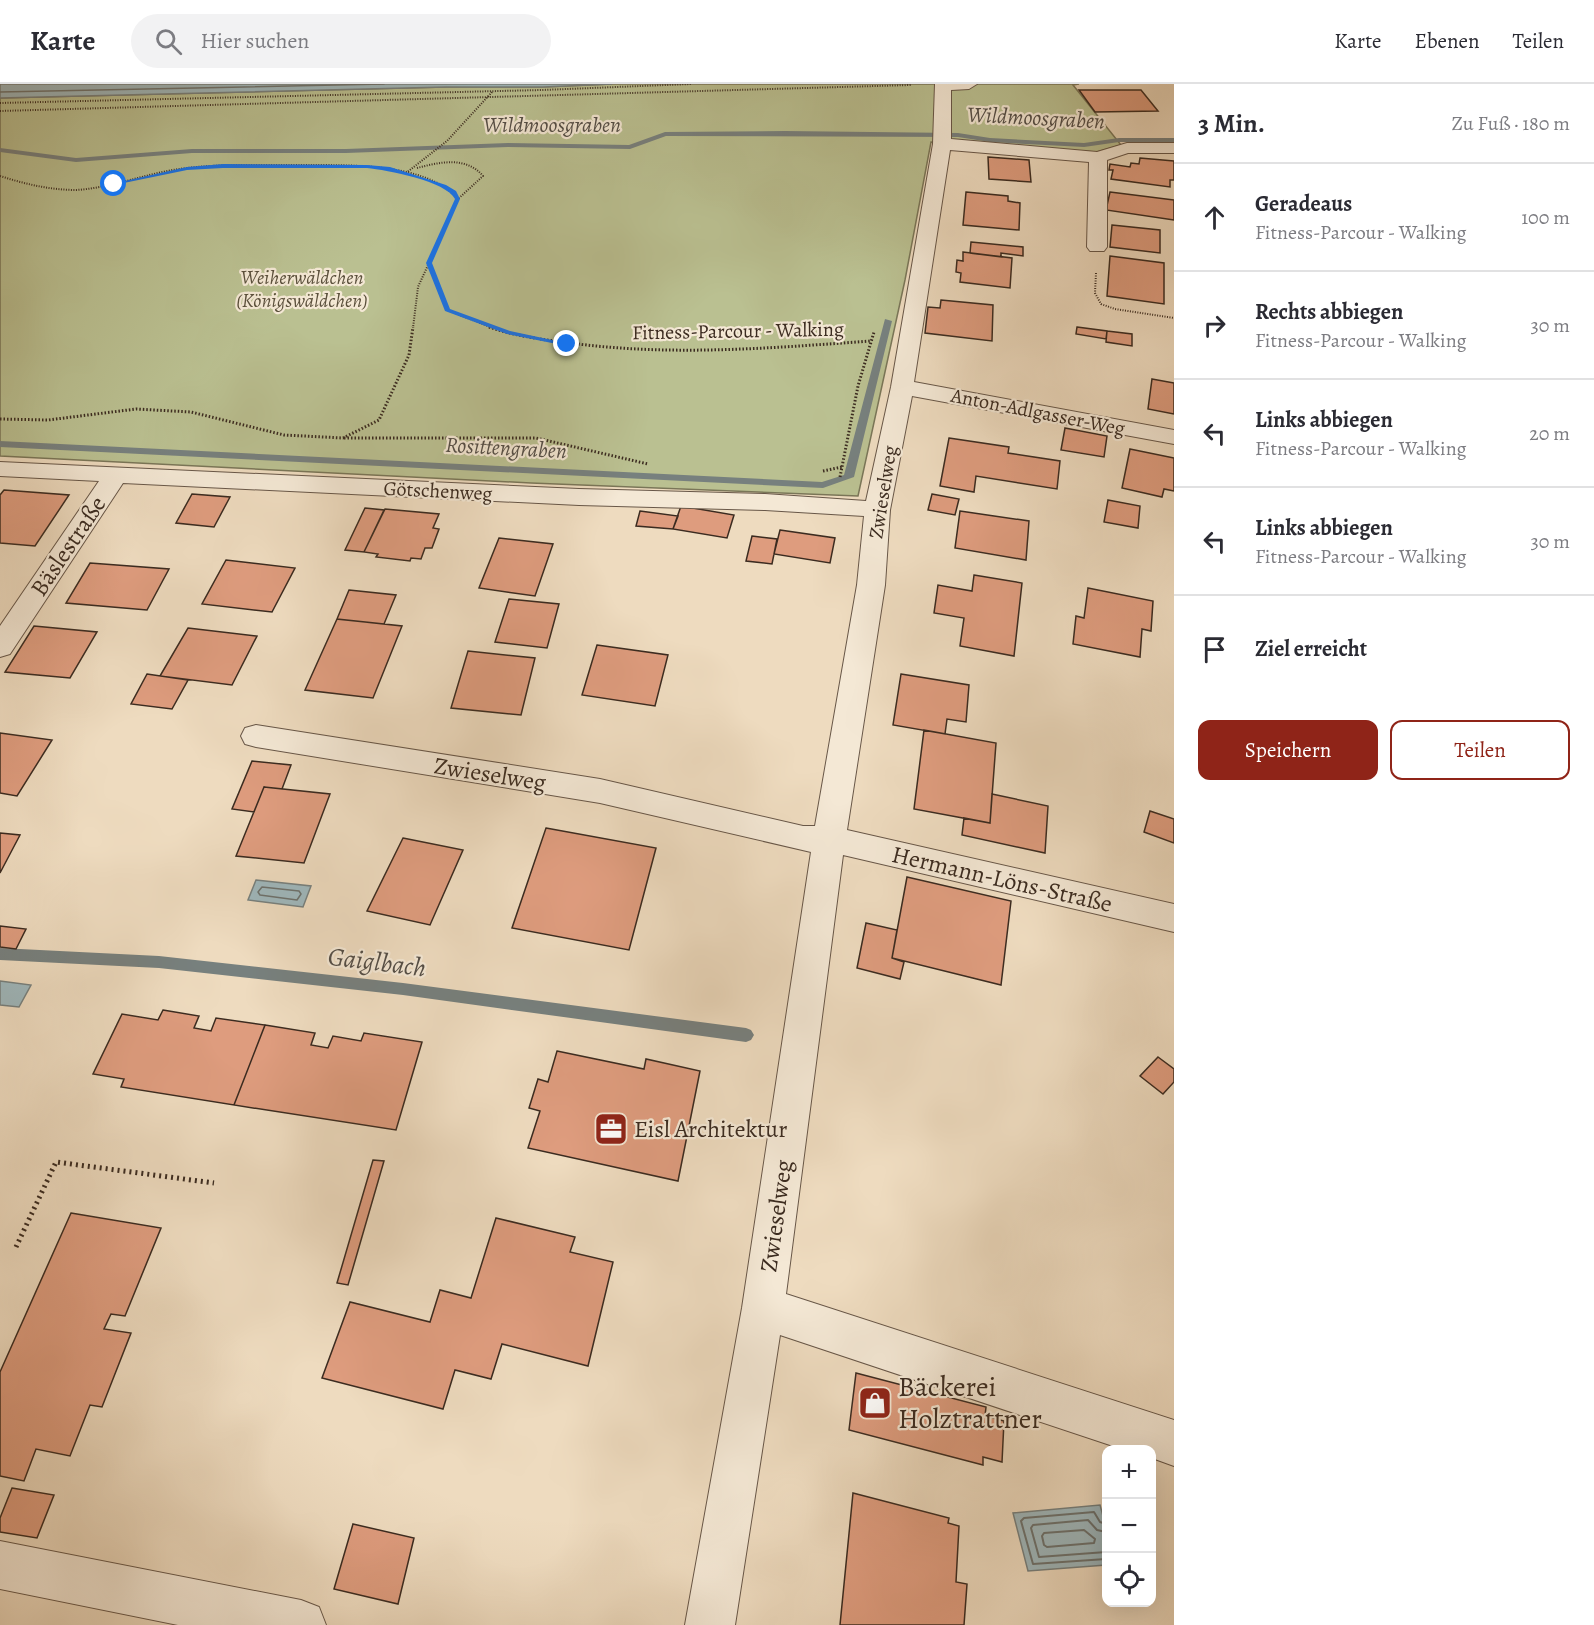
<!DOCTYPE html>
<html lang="de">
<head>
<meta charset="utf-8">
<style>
	body { margin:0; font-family:Alegreya,serif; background:#f2f2f3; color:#2b2b33 }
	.controls { position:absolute; right:18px; bottom:18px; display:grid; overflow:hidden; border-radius:12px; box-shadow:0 6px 24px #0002 }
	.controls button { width:54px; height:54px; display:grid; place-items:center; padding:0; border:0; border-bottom:2px solid #e1e1e2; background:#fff; color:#2b2b33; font:30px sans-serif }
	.stop { position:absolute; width:18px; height:18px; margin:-14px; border:4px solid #1a73e8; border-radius:50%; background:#fff }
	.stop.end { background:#1a73e8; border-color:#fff; box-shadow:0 2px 6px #0008 }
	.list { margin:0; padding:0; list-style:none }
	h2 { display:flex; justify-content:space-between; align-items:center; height:78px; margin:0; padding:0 24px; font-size:26px }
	h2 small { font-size:20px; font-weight:400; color:#7c7c81 }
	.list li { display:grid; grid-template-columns:39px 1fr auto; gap:18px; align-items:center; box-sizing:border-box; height:108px; padding:0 24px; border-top:2px solid #e1e1e2 }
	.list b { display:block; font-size:22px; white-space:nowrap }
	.list p { margin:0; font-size:20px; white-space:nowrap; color:#7c7c81 }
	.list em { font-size:20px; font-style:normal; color:#7c7c81 }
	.actions { display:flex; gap:12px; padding:18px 24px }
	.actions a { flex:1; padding:14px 0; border:2px solid #8f2418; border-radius:12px; text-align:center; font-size:21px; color:#8f2418 }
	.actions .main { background:#8f2418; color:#fff }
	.icon { flex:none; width:33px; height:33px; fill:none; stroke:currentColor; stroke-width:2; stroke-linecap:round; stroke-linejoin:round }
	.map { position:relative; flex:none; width:1174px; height:1541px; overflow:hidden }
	header { display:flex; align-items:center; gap:36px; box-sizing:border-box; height:84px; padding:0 30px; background:#fff; border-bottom:2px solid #e1e1e2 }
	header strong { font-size:28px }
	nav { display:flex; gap:33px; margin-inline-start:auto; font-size:21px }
	.search { width:420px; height:54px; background:#f2f2f3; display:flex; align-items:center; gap:15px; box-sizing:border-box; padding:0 21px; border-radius:33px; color:#7c7c81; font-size:22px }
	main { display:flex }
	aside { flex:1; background:#fff }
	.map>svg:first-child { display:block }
</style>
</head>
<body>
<header>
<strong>Karte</strong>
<div class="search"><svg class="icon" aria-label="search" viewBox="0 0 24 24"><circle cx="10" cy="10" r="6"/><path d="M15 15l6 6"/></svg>Hier suchen</div>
<nav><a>Karte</a><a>Ebenen</a><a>Teilen</a></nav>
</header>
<main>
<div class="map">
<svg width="1174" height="1541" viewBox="0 0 1174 1541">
	<rect width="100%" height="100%" fill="#eedbbf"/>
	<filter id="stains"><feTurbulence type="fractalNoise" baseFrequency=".00333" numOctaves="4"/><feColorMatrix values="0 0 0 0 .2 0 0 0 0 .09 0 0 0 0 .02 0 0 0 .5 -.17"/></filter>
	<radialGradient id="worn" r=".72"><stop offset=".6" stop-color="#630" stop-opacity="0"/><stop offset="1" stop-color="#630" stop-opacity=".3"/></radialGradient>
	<path fill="#bac091" stroke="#7a7658" stroke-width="1.5" d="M 612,0 L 1079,0 L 1073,1 L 1121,61 L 1097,68 L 931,58 L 905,196 L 858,412 L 531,399 L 0,372 L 0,14 L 446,3 L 543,3 Z"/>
	<path fill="#9fb8bd" stroke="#77807e" stroke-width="1.5" d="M 0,0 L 612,0 L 543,3 L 446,3 L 0,14 Z
		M 256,796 L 311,802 L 303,823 L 248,816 Z
		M 0,897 L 31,901 L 19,923 L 0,921 Z
		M 1100,1421 L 1106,1443 L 1106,1481 L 1028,1487 L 1013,1429 Z"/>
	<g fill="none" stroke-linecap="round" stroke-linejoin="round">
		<path stroke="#6d726e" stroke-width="1.5" d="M 0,8 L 384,0
			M 262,803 L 299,807 L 301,810 L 297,816 L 260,811 L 258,808 Z"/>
		<path stroke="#6d726e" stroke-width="2" d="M 1106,1440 L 1100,1438 L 1094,1428 L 1024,1434 L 1021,1437 L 1033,1480 L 1106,1475
			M 1084,1446 L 1095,1455 L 1094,1459 L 1047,1463 L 1044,1461 L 1042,1452 L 1044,1449 Z
			M 1106,1448 L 1097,1446 L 1088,1436 L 1033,1441 L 1031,1444 L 1039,1473 L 1106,1468"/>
		<path fill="#77807e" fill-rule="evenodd" d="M 785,47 L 958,49 L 990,54 L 1084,59 L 1119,54 L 1174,54 L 1174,58 L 1119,58 L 1084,63 L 990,58 L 958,53 L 666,52 L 630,65 L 508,63 L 346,69 L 192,69 L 76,78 L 0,68 L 0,64 L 76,74 L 192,65 L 346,65 L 508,59 L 629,61 L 665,48 Z
			M 885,235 L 892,237 L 854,393 L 823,404 L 0,363 L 0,357 L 822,398 L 844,391 Z
			M 0,864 L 159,872 L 403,899 L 746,944 L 751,946 L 754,951 L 751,956 L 746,958 L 403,911 L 159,884 L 0,876 Z"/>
	</g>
	<path fill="#de9c7e" stroke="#3b2b20" stroke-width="1.5" d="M 1079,6 L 1141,6 L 1158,27 L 1095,28 Z
		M 988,73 L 1029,76 L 1031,98 L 989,95 Z
		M 1140,74 L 1174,77 L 1174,96 L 1170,96 L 1170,103 L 1111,95 L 1113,86 L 1109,86 L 1110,80 L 1130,83 L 1131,79 L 1139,80 Z
		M 966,108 L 1008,112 L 1008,117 L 1020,119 L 1019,146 L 963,141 Z
		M 1110,108 L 1174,116 L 1174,136 L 1106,126 Z
		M 1112,141 L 1160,146 L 1160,169 L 1110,163 Z
		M 971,158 L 1023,163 L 1023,172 L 1001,169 L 1001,173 L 970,169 Z
		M 963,168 L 1012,174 L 1010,204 L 960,198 L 961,189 L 956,188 L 957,176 L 963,177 Z
		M 1110,172 L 1164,179 L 1164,220 L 1107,212 Z
		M 941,216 L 993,221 L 992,257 L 925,249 L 928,223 L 940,224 Z
		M 1077,243 L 1107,247 L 1106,255 L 1076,250 Z
		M 1107,247 L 1132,250 L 1132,262 L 1106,258 Z
		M 1152,295 L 1174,299 L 1174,330 L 1148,325 Z
		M 1065,344 L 1107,352 L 1104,373 L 1061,366 Z
		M 949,354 L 1009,363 L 1008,369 L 1060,377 L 1057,405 L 976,392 L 974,408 L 940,402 Z
		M 1130,365 L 1174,374 L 1174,407 L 1164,405 L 1162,413 L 1122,404 Z
		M 4,406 L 69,411 L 35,462 L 0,459 L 0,411 Z
		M 192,410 L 230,413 L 214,443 L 176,439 Z
		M 932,410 L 959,415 L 955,431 L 928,426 Z
		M 1108,416 L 1140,422 L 1138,444 L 1104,438 Z
		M 681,422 L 734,431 L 727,454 L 673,445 Z
		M 365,424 L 384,426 L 364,468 L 345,466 Z
		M 385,425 L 439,430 L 433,444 L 439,445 L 432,464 L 425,464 L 421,475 L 411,474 L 410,477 L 376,473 L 378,470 L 364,468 Z
		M 640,427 L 678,432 L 673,445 L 636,442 Z
		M 960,427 L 1029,437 L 1026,476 L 955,464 Z
		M 780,446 L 835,454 L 830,479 L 774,470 Z
		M 752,452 L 777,455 L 772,480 L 746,477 Z
		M 499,454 L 553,460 L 535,512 L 479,504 Z
		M 226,476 L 295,484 L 272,528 L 202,520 Z
		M 90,479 L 169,485 L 147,526 L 66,519 Z
		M 974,491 L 1022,499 L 1014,572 L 960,562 L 964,534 L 934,529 L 938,501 L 972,507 Z
		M 1088,504 L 1153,517 L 1151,547 L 1142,545 L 1140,573 L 1073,560 L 1076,532 L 1084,534 Z
		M 349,506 L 396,511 L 384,540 L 337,535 Z
		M 509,515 L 559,520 L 547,564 L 495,558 Z
		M 337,535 L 402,542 L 373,614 L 305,606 Z
		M 34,542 L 97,548 L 70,594 L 5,588 Z
		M 188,544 L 257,552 L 232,601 L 160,592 Z
		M 597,561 L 668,571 L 655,622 L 582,611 Z
		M 468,567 L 535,574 L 521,631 L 451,624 Z
		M 147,590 L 188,596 L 172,625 L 131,620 Z
		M 901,590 L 969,601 L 966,638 L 947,635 L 945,650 L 893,641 Z
		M 924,646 L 996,659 L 990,739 L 914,725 Z
		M 0,649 L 52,656 L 17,712 L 0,709 Z
		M 252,677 L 291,681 L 282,705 L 264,703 L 254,728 L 232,725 Z
		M 264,703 L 330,710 L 304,779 L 236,772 Z
		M 992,710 L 1048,722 L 1045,769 L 962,751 L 964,734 L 990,739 Z
		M 1150,727 L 1174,735 L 1174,759 L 1144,748 Z
		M 546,744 L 656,764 L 629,866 L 512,844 Z
		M 0,749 L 20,751 L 0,789 Z
		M 403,754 L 463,766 L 430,841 L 367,827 Z
		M 907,793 L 1011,817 L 1001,901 L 892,874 Z
		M 866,839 L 897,846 L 892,874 L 904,878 L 900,895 L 857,884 Z
		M 0,842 L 26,845 L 16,865 L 0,863 Z
		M 163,926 L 199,932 L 194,944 L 211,947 L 216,934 L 265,941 L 234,1021 L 121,1003 L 124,995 L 93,990 L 122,930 L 158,936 Z
		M 265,941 L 315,949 L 311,961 L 328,964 L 333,952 L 361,957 L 364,949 L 422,958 L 396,1046 L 234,1021 Z
		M 557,967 L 644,985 L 646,975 L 700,987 L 678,1097 L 528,1064 L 540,1027 L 529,1024 L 538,995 L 548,998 Z
		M 1158,973 L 1174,985 L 1174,998 L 1163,1010 L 1140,992 Z
		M 373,1076 L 384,1077 L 348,1201 L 337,1199 Z
		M 71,1129 L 161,1144 L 125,1232 L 111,1230 L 104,1245 L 131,1249 L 102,1323 L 90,1321 L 70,1372 L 36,1365 L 24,1397 L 0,1392 L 0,1288 Z
		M 496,1134 L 575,1153 L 570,1168 L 613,1178 L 588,1282 L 502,1260 L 491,1295 L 455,1286 L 443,1325 L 322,1294 L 350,1218 L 430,1238 L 440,1206 L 471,1214 Z
		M 856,1289 L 986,1323 L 985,1332 L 1004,1337 L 1002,1378 L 983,1373 L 983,1381 L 849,1346 Z
		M 12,1404 L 54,1411 L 37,1454 L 0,1448 L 0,1434 Z
		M 853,1409 L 949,1434 L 948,1439 L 959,1442 L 956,1498 L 967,1500 L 964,1541 L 840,1541 Z
		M 353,1440 L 414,1454 L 398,1520 L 334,1505 Z"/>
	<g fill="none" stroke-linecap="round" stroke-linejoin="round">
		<defs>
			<path id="street" d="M 935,0 L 977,0 L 969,5 L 951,6 L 951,55 L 1097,68 L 1127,59 L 1174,59 L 1174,69 L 1128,69 L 1107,76 L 1107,163 L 1104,167 L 1090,167 L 1087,163 L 1089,78 L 950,66 L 914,298 L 1174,346 L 1174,360 L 912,312 L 890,426 L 885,501 L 847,746 L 1174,820 L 1174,848 L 843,771 L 786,1210 L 1174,1336 L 1174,1382 L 1152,1374 L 1152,1366 L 1125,1366 L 780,1251 L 735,1541 L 685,1541 L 742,1224 L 811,768 L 600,719 L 256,663 L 245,660 L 241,652 L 245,644 L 256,641 L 600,695 L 803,742 L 815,742 L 857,501 L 864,432 L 765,426 L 579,421 L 123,399 L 10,570 L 0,573 L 0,542 L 99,397 L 0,392 L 0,378 L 579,405 L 765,410 L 866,417 L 891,303 L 933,60 Z
				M 0,1457 L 301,1516 L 319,1523 L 326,1541 L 178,1541 L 0,1505 Z"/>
		</defs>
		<use href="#street" stroke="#685748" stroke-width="2"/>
		<path stroke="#3b2b20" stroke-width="2" stroke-dasharray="1 1.5" stroke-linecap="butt" d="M 0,19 L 542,6 L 691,0
			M 0,27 L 911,1
			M 417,84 C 440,78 466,72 483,92 L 458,115
			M 406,89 L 447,57 L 493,7
			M 0,92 C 25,100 50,106 76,106 C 111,104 144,90 179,85 C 215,80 252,81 288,81 C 336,82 423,75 458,115 L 418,203 L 413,244
			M 429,179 L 447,226 L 493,244
			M 1096,189 L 1095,209 L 1101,220 L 1115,225 L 1174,234"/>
		<path stroke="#3b2b20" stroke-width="3" stroke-dasharray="1.5 2" stroke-linecap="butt" d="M 489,243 C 517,253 548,256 578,260 C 675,272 773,264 870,257
			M 0,335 L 48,336 L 136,325 L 191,328 L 284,351 L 343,354 L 379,336 L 409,271 L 413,243
			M 344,354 L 536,354 L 648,380
			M 823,387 L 842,383
			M 840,393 L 858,302 L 874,248"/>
		<path stroke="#3b2b20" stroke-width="5" stroke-dasharray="2 4" stroke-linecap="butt" d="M 16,1163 L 56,1078 L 214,1099"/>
		<use href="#street" fill="#f4e8d5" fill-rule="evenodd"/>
	</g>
	<path fill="#1a73e8" d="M 223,80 L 367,81 L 390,83 L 446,101 L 456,107 L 460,115 L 432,179 L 450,225 L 510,247 L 571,260 L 567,262 L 507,250 L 445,227 L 426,179 L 455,115 C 446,97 387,86 367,84 L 223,84 L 187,86 L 114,101 L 111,100 L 187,83 Z"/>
	<defs>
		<symbol id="office-square" viewBox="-11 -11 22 22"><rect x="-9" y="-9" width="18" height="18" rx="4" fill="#8f2418" stroke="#f4e8d5"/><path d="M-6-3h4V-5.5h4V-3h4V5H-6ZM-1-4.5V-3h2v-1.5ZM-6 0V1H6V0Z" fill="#fff"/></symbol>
		<symbol id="shop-square" viewBox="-11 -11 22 22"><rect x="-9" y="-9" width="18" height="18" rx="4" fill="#8f2418" stroke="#f4e8d5"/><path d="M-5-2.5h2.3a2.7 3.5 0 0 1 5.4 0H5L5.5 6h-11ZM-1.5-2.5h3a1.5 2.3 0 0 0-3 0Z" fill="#fff"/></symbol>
	</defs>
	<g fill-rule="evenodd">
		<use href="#office-square" x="592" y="1026" width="38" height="38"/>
		<use href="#shop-square" x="856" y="1300" width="38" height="38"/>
	</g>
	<g text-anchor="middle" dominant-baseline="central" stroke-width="4.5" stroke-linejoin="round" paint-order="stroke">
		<g font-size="20" font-style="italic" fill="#5b503c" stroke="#f4e8d5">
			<text x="302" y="193">Weiherwäldchen<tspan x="302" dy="23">(Königswäldchen)</tspan></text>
		</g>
		<g font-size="20" fill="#3b2b20" stroke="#f4e8d5">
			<text transform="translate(738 247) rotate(-1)">Fitness-Parcour - Walking</text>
			<text transform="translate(1038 328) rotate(11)">Anton-Adlgasser-Weg</text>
			<text transform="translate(438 407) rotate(3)">Götschenweg</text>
			<text transform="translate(883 408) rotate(-81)">Zwieselweg</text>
		</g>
		<g font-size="22" font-style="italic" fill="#544e47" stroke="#f4e8d5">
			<text transform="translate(1036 34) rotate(3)">Wildmoosgraben</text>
			<text x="552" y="41">Wildmoosgraben</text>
			<text transform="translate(506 364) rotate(3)">Rosittengraben</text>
		</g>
		<g font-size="24" fill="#3b2b20" stroke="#f4e8d5">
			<text transform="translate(68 462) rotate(-56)">Bäslestraße</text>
			<text transform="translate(490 690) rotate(9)">Zwieselweg</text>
			<text transform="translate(1002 795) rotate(13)">Hermann-Löns-Straße</text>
			<text transform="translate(776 1132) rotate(-82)">Zwieselweg</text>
		</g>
		<g font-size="24" fill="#3b2b20" stroke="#f4e8d5" text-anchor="start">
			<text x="634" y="1045">Eisl Architektur</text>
		</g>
		<g font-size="26" font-style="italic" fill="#544e47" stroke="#f4e8d5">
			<text transform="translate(377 878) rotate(7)">Gaiglbach</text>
		</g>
		<g font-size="28" fill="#3b2b20" stroke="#f4e8d5" text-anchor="start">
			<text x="898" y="1303">Bäckerei<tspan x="898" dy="32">Holztrattner</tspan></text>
		</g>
	</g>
	<rect width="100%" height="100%" filter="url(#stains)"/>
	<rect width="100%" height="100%" fill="url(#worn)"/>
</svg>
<div class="controls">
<button>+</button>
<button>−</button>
<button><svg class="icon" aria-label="locate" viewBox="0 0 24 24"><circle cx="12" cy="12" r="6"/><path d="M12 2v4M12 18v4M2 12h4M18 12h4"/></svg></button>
</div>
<div class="stop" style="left:114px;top:100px"></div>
<div class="stop end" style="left:567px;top:260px"></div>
</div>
<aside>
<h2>3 Min.<small>Zu Fuß · 180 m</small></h2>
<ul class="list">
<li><svg class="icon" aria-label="ahead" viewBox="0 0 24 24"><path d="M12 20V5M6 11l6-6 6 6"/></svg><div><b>Geradeaus</b><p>Fitness-Parcour - Walking</p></div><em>100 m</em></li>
<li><svg class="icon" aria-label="right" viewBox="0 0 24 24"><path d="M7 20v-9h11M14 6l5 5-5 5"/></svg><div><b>Rechts abbiegen</b><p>Fitness-Parcour - Walking</p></div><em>30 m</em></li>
<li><svg class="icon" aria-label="left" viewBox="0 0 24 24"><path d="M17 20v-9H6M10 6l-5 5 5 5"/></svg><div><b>Links abbiegen</b><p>Fitness-Parcour - Walking</p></div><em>20 m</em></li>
<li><svg class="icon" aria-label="left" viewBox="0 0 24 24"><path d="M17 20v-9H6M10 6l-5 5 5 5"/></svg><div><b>Links abbiegen</b><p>Fitness-Parcour - Walking</p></div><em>30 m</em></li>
<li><svg class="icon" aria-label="arrive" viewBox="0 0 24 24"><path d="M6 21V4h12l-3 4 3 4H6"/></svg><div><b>Ziel erreicht</b></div></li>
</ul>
<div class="actions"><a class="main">Speichern</a><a>Teilen</a></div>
</aside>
</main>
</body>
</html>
